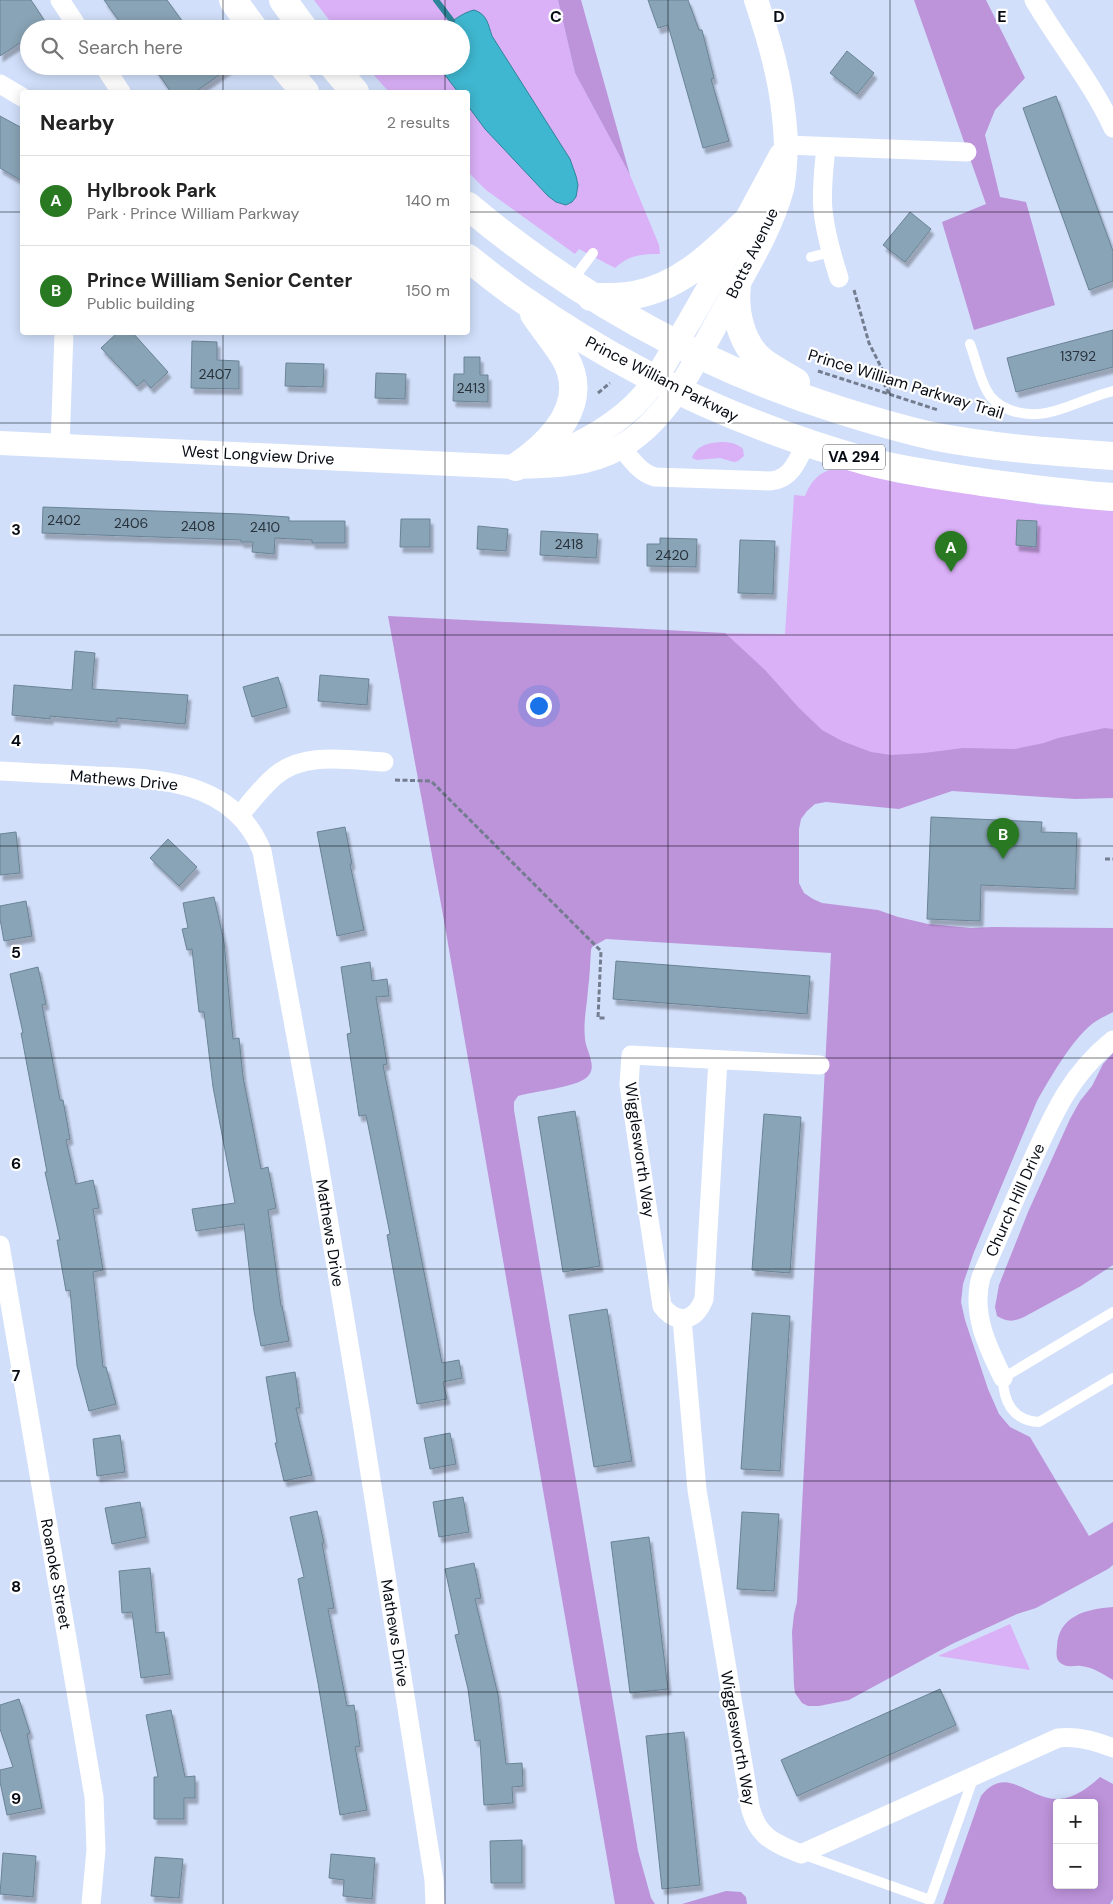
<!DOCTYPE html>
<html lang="en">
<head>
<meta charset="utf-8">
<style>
	body { margin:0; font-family:"DM Sans",sans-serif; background:#f2f2f2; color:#222 }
	.controls { position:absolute; right:15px; bottom:15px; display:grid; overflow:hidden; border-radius:5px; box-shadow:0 2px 12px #0003 }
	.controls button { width:45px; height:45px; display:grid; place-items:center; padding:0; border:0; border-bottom:1px solid #e0e0e0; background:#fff; color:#222; font:25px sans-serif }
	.you { position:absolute; left:538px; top:705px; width:18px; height:18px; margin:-12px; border:4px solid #fff; border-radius:50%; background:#1a73e8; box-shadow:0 0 0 8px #1a73e833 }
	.badge { display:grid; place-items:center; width:32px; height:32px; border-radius:50%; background:#297923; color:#fff; font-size:16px; font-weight:700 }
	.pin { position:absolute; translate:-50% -41px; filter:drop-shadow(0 1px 2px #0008) }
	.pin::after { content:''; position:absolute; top:26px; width:18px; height:15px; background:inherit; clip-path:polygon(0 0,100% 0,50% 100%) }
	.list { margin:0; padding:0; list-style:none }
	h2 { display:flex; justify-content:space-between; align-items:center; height:65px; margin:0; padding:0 20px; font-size:21px }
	h2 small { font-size:16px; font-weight:400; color:#767676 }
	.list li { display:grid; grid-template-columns:32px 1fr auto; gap:15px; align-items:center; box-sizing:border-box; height:90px; padding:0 20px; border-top:1px solid #e0e0e0 }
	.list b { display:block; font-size:19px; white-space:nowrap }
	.list p { margin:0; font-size:16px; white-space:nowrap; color:#767676 }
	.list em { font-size:16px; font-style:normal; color:#767676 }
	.icon { flex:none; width:28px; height:28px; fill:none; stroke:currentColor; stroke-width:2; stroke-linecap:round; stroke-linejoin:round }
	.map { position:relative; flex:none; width:1113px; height:1904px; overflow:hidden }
	.search { position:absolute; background:#fff; box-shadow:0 2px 12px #0003; left:20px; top:20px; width:450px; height:55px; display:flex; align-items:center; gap:12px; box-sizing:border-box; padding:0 18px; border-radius:28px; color:#767676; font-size:19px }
	.panel { position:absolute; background:#fff; box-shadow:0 2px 12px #0003; left:20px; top:90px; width:450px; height:245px; border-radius:5px }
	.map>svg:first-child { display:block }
</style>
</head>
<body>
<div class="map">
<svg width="1113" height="1904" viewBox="0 0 1113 1904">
	<defs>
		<filter id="shadow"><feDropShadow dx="3" dy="5.5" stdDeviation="1" flood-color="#0004"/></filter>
	</defs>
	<rect width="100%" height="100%" fill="#d1dffa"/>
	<path fill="#dab0f7" d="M 314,0 L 558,0 L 575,73 L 630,175 L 659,245 L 660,254 C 641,254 629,255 615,268 L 579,249 L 575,254 L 486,190 L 468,172 L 468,92 L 389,92 L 366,66 L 461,66 L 461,29 L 336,29 Z
		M 721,442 C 729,442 737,443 743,449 L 744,456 L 738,461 L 734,462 L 720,458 L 697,460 L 692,458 C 697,445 708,443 721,442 Z
		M 839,468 L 899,483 L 970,493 L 1043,505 L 1113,510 L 1113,740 L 1038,766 L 841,759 L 711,633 L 785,634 L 794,495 L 805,496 C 811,480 821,470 839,468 Z
		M 1010,1624 L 1030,1670 L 938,1656 Z"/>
	<path fill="#bd93da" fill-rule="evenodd" d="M 558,0 L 581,0 L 630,175 L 575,73 Z
		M 914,0 L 986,0 L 1025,78 L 995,110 L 985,135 L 1000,197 L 1026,202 L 1055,305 L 974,330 L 942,222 L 986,204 Z
		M 388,616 L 725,633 L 765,670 L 799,708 L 822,730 L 842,741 L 871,752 L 891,755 L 924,753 L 963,748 L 1015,749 L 1044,743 L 1058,738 L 1105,728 L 1113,729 L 1113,798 L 1075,799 L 952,791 L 899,809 L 826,802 L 815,804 L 807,811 L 801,819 L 799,829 L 799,883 L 804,893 L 813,899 L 822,903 L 878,910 L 898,917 L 928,924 L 971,928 L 993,927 L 1113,928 L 1113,1012 C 1106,1016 1098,1019 1092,1024 C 1072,1040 1050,1078 1037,1101 L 974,1252 L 963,1284 L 961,1302 L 965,1320 L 988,1389 L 999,1414 L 1010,1427 L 1030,1437 L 1089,1536 L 1113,1522 L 1113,1565 L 1108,1569 L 1036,1608 L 1017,1614 L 952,1644 L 849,1700 L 819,1706 L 808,1706 L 802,1703 L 795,1693 L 794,1686 L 792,1632 L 794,1614 L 797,1602 L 831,953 L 606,939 L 592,947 L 591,950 C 590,963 590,976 588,989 C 587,1006 583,1021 585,1039 C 586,1051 599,1068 586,1078 C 573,1088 535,1091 518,1096 L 514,1102 L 514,1110 L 638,1851 L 651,1898 L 655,1904 L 615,1904 L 443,915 Z
		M 1113,1053 L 1113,1265 L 1081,1286 L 1024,1317 C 1013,1322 1007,1322 997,1316 L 995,1307 L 999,1285 L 1028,1212 L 1070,1119 L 1080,1101 L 1092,1086 L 1103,1064 Z
		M 1113,1607 L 1113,1680 C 1103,1674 1093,1667 1081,1666 C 1075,1665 1068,1668 1062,1664 C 1056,1661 1056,1654 1057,1647 C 1058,1616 1086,1609 1113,1607 Z
		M 1100,1777 L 1113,1784 L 1113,1899 L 1110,1904 L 943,1904 L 981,1796 C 1007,1763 1028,1800 1059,1799 C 1075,1798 1089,1787 1100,1777 ZM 1057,1803 L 1094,1803 L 1094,1885 L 1057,1885 Z
		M 726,1891 L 741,1892 L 746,1897 L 747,1904 L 682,1904 Z"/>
	<path fill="#3fb7d0" stroke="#2e8498" d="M 474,10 C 487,14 488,24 492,36 L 570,159 L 576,176 L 578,185 L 576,197 L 572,202 L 566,205 L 556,202 L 548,196 L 485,129 L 468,106 L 468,92 L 458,92 L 438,66 L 461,66 L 461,29 L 443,29 C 452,21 462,13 474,10 Z"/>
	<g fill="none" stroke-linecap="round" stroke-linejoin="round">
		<path stroke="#2e8498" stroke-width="6" d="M 436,0 L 452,21"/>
	</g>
	<path fill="#89a4b6" stroke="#6a8495" filter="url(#shadow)" d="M 0,0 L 31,0 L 50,29 L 29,29 L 29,37 L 0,56 Z
		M 104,0 L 167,0 L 188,29 L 125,29 Z
		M 648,0 L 688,0 L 699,30 L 702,30 L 714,78 L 711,79 L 729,141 L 703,148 L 668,25 L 658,28 Z
		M 847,51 L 874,73 L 857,94 L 830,73 Z
		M 153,66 L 232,66 L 195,92 L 171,92 Z
		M 1056,96 L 1113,251 L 1113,281 L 1089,290 L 1023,108 Z
		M 0,116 L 22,128 L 22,181 L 0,168 Z
		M 910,212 L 931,229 L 905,262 L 883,245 Z
		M 1113,330 L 1113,367 L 1016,392 L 1007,358 Z
		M 118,332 L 132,332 L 168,372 L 151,388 L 144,380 L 137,386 L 101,348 Z
		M 192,341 L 217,342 L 217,360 L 239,361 L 239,389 L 191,388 Z
		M 464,357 L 480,357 L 480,375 L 488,375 L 488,402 L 453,401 L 454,374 L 464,374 Z
		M 286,363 L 324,364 L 323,387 L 285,386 Z
		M 376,373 L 406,374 L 405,399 L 375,398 Z
		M 43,507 L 242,514 L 289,517 L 289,521 L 345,521 L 345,543 L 312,543 L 312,540 L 275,538 L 274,554 L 252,552 L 253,542 L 241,542 L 241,540 L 42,533 Z
		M 401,519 L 430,519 L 430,547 L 400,547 Z
		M 1017,520 L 1037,521 L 1036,547 L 1016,545 Z
		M 478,526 L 508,529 L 506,551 L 477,549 Z
		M 541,531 L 598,534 L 596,558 L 540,555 Z
		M 660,538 L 697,539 L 696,567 L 647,566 L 647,544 L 660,544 Z
		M 740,540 L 775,541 L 773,594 L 738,593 Z
		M 75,651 L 95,653 L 92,689 L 188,695 L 185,724 L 117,718 L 117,722 L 50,716 L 50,719 L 12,715 L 14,685 L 72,690 Z
		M 320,675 L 369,679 L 367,705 L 318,701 Z
		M 278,677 L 287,707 L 252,717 L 243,687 Z
		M 931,817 L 1042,822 L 1041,832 L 1077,833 L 1075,889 L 981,885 L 980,921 L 927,919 Z
		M 345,827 L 352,864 L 350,864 L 364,930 L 337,936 L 317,832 Z
		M 16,832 L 20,873 L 0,875 L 0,834 Z
		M 168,839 L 197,867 L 179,886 L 150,858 Z
		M 214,897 L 224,942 L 233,1039 L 239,1038 L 243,1077 L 261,1169 L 268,1167 L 276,1208 L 268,1210 L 281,1306 L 282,1306 L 289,1341 L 261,1346 L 254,1311 L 244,1224 L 196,1231 L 192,1209 L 235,1203 L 213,1087 L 204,1012 L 199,1012 L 192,949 L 187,950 L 182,929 L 188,928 L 183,903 Z
		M 26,901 L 32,936 L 4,941 L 0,919 L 0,906 Z
		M 616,961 L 810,976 L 807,1014 L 613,999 Z
		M 370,962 L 372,981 L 387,979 L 389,996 L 376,997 L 387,1064 L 383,1065 L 442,1363 L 459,1360 L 462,1378 L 443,1382 L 447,1399 L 417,1404 L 387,1235 L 390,1234 L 366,1115 L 359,1116 L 347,1034 L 351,1033 L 341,967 Z
		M 38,967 L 46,1004 L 42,1005 L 60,1100 L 63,1100 L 70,1139 L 66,1140 L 76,1184 L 93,1180 L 99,1208 L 93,1209 L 103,1270 L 93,1272 L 103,1367 L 106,1367 L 116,1404 L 89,1411 L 77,1366 L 70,1290 L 66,1291 L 57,1240 L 60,1240 L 45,1172 L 47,1172 L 21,1033 L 23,1033 L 10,974 Z
		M 575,1111 L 600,1266 L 563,1272 L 538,1117 Z
		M 764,1114 L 801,1117 L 790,1273 L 752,1270 Z
		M 607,1309 L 632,1461 L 594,1467 L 569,1315 Z
		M 752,1313 L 790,1316 L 780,1471 L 741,1469 Z
		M 295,1372 L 300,1408 L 296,1408 L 312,1475 L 284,1481 L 275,1443 L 277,1443 L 266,1377 Z
		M 450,1433 L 456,1464 L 430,1469 L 424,1438 Z
		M 120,1435 L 125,1472 L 97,1476 L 93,1439 Z
		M 463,1497 L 469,1532 L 439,1537 L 433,1502 Z
		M 140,1502 L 146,1537 L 112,1544 L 105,1508 Z
		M 317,1511 L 324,1543 L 322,1543 L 334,1608 L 328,1609 L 347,1706 L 354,1705 L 360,1746 L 355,1747 L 367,1810 L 340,1815 L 318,1683 L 298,1579 L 304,1577 L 290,1517 Z
		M 742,1512 L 779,1514 L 774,1591 L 737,1589 Z
		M 649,1537 L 668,1689 L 630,1693 L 611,1542 Z
		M 474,1563 L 481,1598 L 475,1599 L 498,1695 L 506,1764 L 522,1763 L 523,1786 L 512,1787 L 513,1803 L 484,1805 L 480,1740 L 475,1741 L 468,1689 L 455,1635 L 459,1634 L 445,1569 Z
		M 150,1568 L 156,1633 L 164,1632 L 170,1674 L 141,1678 L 132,1612 L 122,1613 L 119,1571 Z
		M 940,1689 L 956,1725 L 797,1796 L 781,1760 Z
		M 19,1699 L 30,1733 L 27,1734 L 42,1808 L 7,1815 L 0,1782 L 0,1770 L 13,1767 L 0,1729 L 0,1705 Z
		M 171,1710 L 185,1777 L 195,1776 L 195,1798 L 184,1798 L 184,1819 L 154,1819 L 154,1777 L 158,1777 L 146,1715 Z
		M 684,1732 L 700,1885 L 662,1889 L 646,1736 Z
		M 522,1840 L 522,1883 L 491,1883 L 490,1841 Z
		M 3,1853 L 36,1856 L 33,1897 L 0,1894 Z
		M 331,1854 L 375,1858 L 372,1899 L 343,1896 L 344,1880 L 329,1878 Z
		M 155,1857 L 183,1859 L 179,1898 L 151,1896 Z"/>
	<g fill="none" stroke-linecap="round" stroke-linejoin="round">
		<path stroke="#737d8f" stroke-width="3" stroke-dasharray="5 2.5" stroke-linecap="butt" d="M 854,290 L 869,343 L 882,369 L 885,386 L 890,395
			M 818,371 L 938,410
			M 598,393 L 610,383
			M 395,780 L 431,781 L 601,951 L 598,1018 L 607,1018
			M 1105,859 L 1113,859"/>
		<path stroke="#fff" stroke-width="10" d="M 811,257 L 831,252
			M 572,281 L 593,253
			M 970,344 C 976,360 979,377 987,391 C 992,401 1000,406 1010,410 C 1047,424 1078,399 1113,391
			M 1113,1312 L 1003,1378 C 1003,1401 1013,1421 1039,1422 L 1113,1378
			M 802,1854 L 930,1900 L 974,1776"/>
		<path stroke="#fff" stroke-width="19" d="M 60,0 L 79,29
			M 1034,0 C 1059,43 1092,82 1113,128
			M 104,66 L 121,92
			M 0,84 L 22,97
			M 786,145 L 967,152
			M 826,147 C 824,168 821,189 823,210 C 825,233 832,256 839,278
			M 60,447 L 64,332
			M 621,447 C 631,459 640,473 655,477 L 770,481 C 791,480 798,460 806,443
			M 0,771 C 32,773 64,774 96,776 C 159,778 234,781 262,851 L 316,1146 L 361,1416 L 434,1880 L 435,1904
			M 239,816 C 250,803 261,788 275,776 C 304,751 349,760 384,762
			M 718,1060 L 704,1299 C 695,1322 677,1325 662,1306 L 629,1085 L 631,1055 L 820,1065
			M 0,1245 L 94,1797 L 96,1850 L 91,1904
			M 682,1319 L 697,1490 L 750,1806 C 757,1837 774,1843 801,1854 L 1058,1738 C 1078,1736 1095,1741 1113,1748
			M 1003,1378 C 987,1346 971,1313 981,1277 C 996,1242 1012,1207 1027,1172 C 1051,1120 1067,1077 1113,1040"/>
		<path stroke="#fff" stroke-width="24" d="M 0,443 L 516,467 C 552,466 587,466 619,448 C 671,419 697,357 725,308 C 745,271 771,230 782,189 C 785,176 785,161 786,147 C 786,138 785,127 784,117 C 780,76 769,39 756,0
			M 541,460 C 578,446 616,427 643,396 C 661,374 674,346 689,322 C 721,267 751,211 781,155"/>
		<path stroke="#fff" stroke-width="28" d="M 233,0 L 254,29
			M 283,0 L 304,29
			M 283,66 L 305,92
			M 333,66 L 355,92
			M 468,206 C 579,299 700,366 839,410 C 871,420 903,430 937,437 C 995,448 1054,452 1113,456
			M 468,258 C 486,272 505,288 525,301 C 628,373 745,427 866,461 C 904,471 943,476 981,482 C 1025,488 1069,494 1113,497
			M 737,286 C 734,312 741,344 762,361 C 772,369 785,375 796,382
			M 591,297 C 606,297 620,298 634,295 C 680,287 711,255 744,224
			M 516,467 C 551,443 591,404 565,358 C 556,343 544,329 534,314"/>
	</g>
	<path fill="none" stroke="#070c14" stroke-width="1" stroke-opacity="0.55" d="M 223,0 L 223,29M 445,0 L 445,29M 668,0 L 668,1904M 890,0 L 890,1904M 223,66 L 223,92M 445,66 L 445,92M 0,212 L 22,212M 468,212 L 1113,212M 223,332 L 223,1904M 445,332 L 445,1904M 0,423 L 1113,423M 0,635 L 1113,635M 0,846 L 1113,846M 0,1058 L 1113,1058M 0,1269 L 1113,1269M 0,1481 L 1113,1481M 0,1692 L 1113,1692"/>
	<g text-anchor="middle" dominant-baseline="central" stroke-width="4.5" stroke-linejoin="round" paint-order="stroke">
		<g font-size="14" fill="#28323c">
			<text x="1078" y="356">13792</text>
			<text x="215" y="374">2407</text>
			<text x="471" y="388">2413</text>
			<text x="64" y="520">2402</text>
			<text x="131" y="523">2406</text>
			<text x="198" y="526">2408</text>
			<text x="265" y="527">2410</text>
			<text x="569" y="544">2418</text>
			<text x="672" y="555">2420</text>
		</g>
		<rect fill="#fff" stroke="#51555a" stroke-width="1" x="823" y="444.5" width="62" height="25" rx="4"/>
		<g font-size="15" font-weight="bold" fill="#070c14">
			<text x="854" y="457">VA 294</text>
		</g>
		<g font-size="16" fill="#070c14" stroke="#fff">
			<text transform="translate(752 253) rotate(-64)">Botts Avenue</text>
			<text transform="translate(662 379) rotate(27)">Prince William Parkway</text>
			<text transform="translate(906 384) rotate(17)">Prince William Parkway Trail</text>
			<text transform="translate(258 455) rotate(3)">West Longview Drive</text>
			<text transform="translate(124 780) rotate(5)">Mathews Drive</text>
			<text transform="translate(640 1150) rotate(82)">Wigglesworth Way</text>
			<text transform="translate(1015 1200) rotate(-66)">Church Hill Drive</text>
			<text transform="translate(330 1233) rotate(81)">Mathews Drive</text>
			<text transform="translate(56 1574) rotate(80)">Roanoke Street</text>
			<text transform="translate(395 1633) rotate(81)">Mathews Drive</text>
			<text transform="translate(738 1738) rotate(80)">Wigglesworth Way</text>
		</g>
	</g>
	<g font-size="16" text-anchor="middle" font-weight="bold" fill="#070c14" stroke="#fff" stroke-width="4.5" stroke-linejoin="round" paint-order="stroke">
		<text x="556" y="22">C</text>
		<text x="779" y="22">D</text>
		<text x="1002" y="22">E</text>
		<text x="16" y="535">3</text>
		<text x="16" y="746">4</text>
		<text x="16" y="958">5</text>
		<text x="16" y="1169">6</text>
		<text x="16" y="1381">7</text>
		<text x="16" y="1592">8</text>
		<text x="16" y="1804">9</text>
	</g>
</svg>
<div class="controls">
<button>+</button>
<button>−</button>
</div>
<div class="you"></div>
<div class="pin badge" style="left:951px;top:572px">A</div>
<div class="pin badge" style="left:1003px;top:859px">B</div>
<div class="search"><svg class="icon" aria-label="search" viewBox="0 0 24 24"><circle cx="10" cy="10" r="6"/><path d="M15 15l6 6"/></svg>Search here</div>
<section class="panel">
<h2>Nearby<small>2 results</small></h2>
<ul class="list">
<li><span class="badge">A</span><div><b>Hylbrook Park</b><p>Park · Prince William Parkway</p></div><em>140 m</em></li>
<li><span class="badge">B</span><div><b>Prince William Senior Center</b><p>Public building</p></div><em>150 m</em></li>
</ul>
</section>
</div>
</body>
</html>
